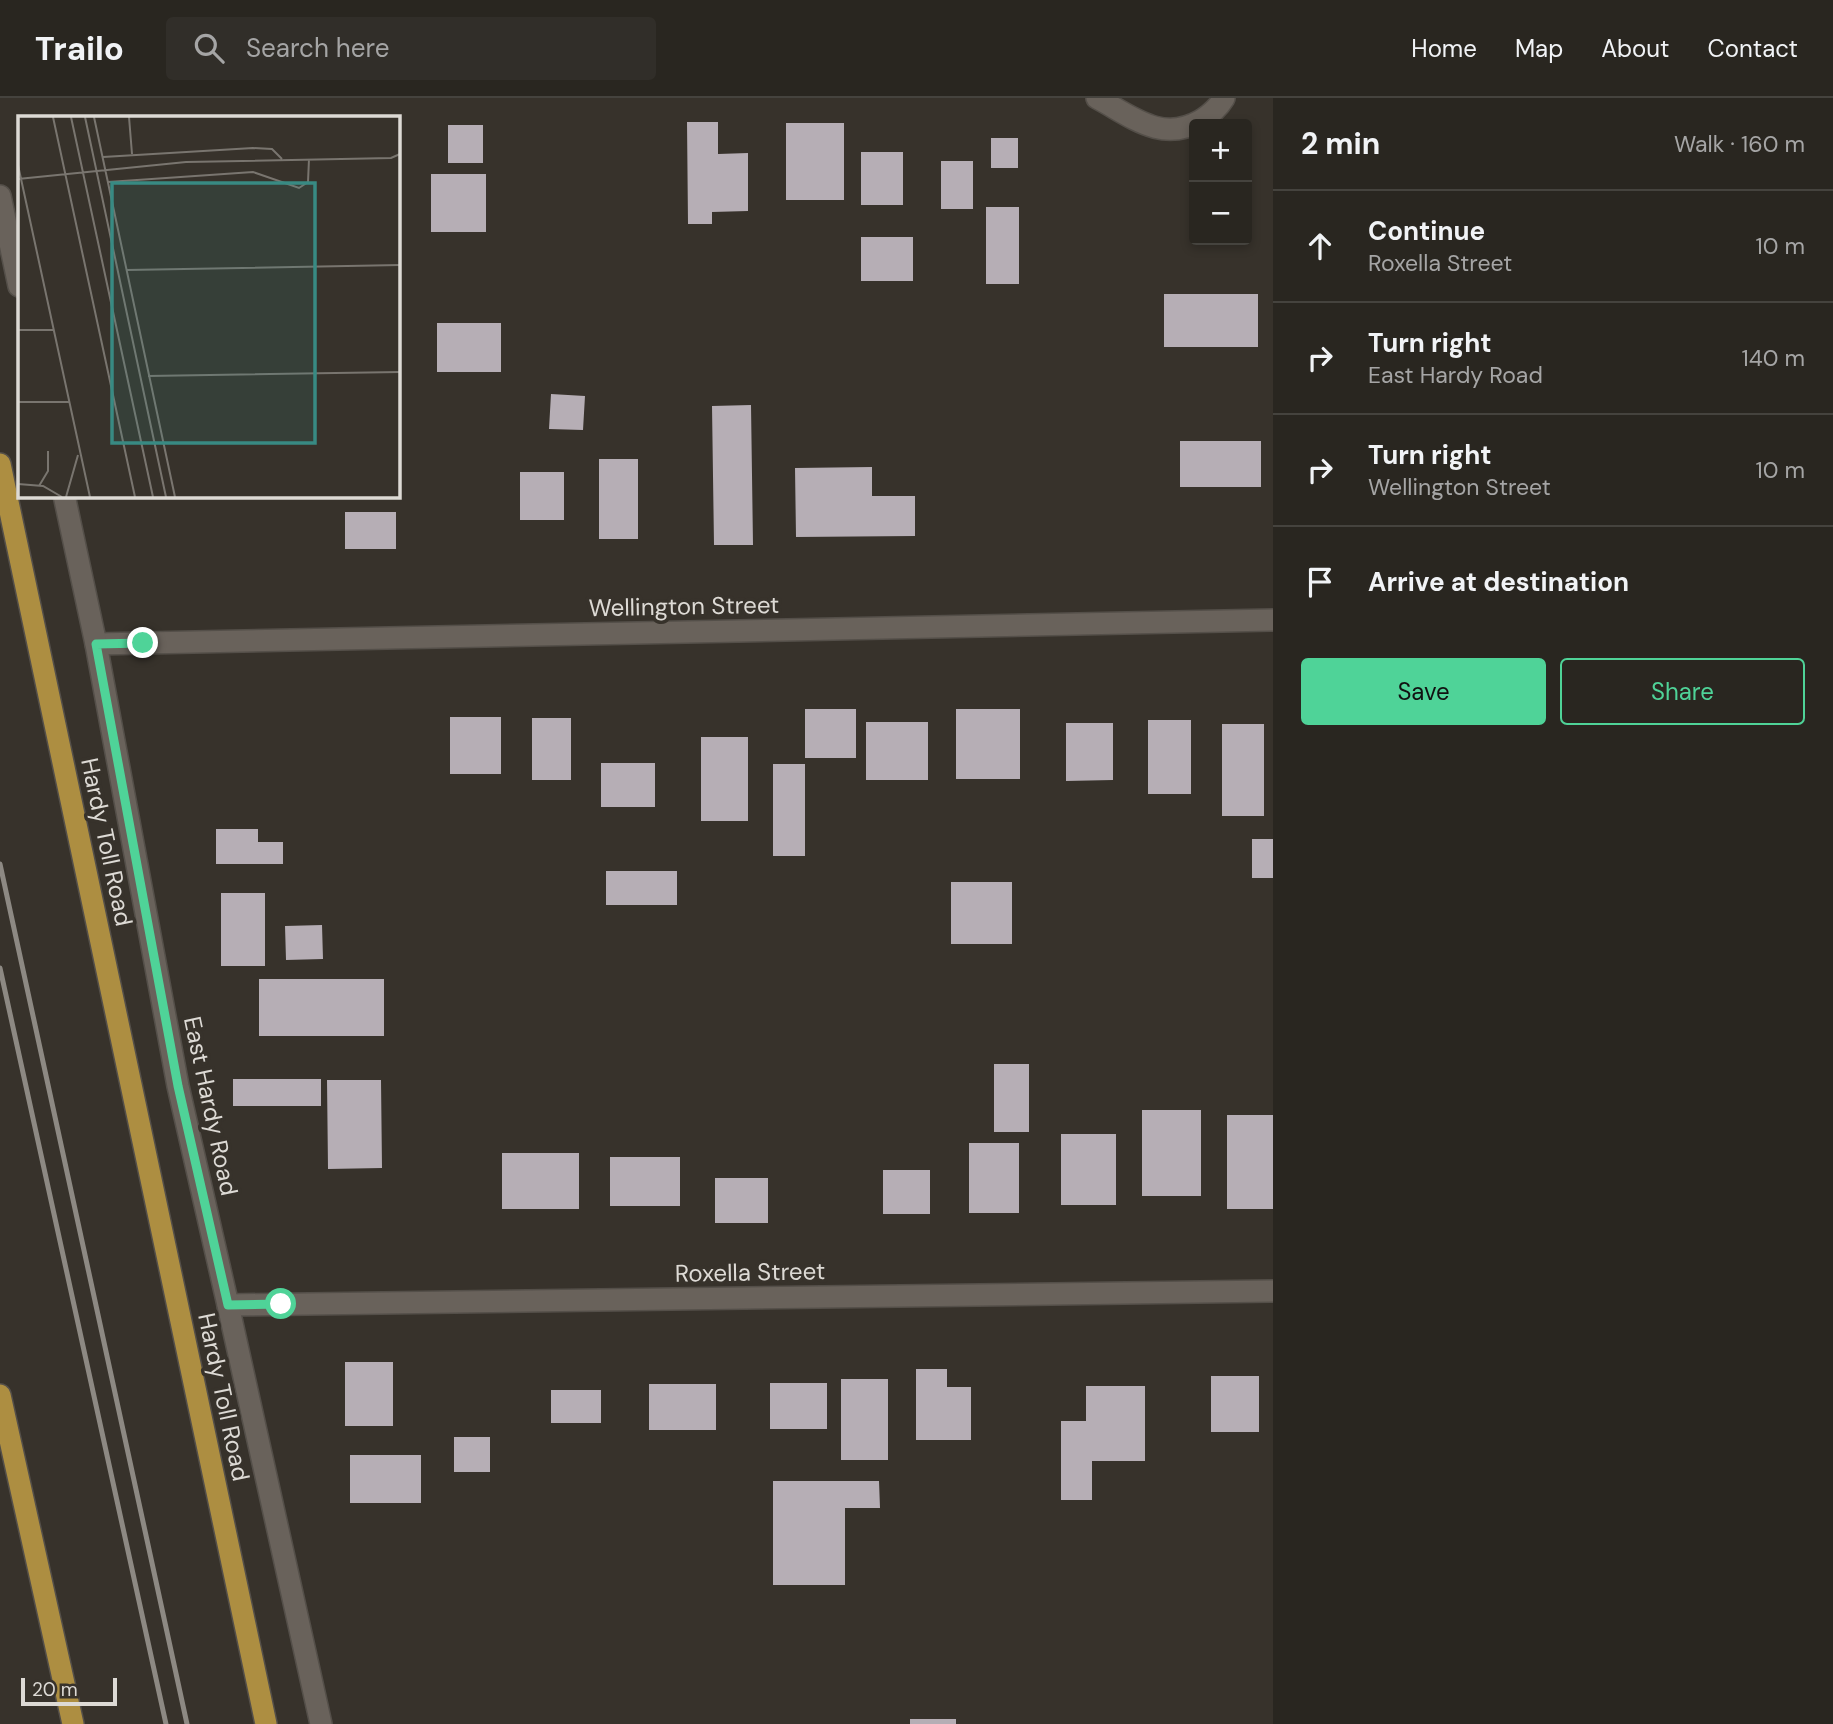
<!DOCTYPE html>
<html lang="en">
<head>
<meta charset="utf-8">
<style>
	body { margin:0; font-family:"DM Sans",sans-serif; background:#312e29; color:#f1f3f6 }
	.controls { position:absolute; right:21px; top:21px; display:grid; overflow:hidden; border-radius:7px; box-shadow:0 4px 10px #0003 }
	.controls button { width:63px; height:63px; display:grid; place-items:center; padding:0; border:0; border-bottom:2px solid #45433e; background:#292620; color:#f1f3f6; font:35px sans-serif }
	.scale { position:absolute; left:21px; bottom:18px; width:96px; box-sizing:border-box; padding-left:7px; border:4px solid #dddad5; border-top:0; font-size:19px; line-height:24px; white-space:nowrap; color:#dddad5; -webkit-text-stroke:5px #37322b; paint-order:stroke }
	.stop { position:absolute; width:21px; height:21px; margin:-16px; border:5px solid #4fd398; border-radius:50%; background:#fff }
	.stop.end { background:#4fd398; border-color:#fff; box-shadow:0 2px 7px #0008 }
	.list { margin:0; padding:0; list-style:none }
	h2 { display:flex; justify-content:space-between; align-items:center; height:91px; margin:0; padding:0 28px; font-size:30px }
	h2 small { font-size:23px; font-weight:400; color:#a5a5a5 }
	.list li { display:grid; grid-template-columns:46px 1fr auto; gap:21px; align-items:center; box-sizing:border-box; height:112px; padding:0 28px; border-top:2px solid #45433e }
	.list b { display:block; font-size:26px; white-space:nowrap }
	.list p { margin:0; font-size:23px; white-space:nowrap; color:#a5a5a5 }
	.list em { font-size:23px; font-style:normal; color:#a5a5a5 }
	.actions { display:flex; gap:14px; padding:21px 28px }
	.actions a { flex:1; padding:16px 0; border:2px solid #4fd398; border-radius:7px; text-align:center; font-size:24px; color:#4fd398 }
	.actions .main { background:#4fd398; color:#111 }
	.icon { flex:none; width:38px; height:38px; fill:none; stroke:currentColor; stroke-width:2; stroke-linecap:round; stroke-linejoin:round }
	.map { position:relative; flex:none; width:1273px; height:1626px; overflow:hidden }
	header { display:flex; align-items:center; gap:42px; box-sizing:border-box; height:98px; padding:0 35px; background:#292620; border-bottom:2px solid #45433e }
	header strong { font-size:33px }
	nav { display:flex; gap:38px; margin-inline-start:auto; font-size:24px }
	.search { width:490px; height:63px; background:#312e29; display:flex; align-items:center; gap:18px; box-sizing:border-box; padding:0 24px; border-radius:7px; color:#a5a5a5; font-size:26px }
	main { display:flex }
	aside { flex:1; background:#292620 }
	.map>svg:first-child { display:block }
</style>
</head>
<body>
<header>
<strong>Trailo</strong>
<div class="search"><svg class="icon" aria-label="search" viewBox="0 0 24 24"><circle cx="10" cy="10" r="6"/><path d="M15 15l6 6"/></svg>Search here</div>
<nav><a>Home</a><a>Map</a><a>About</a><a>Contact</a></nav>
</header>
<main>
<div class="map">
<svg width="1273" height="1626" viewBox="0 0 1273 1626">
	<rect width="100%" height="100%" fill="#37322b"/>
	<path fill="#b6aeb5" d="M 687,24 L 718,24 L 718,56 L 748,55 L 748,113 L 712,114 L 712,126 L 688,126 Z
		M 786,25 L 844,25 L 844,102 L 786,102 Z
		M 448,27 L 483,27 L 483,65 L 448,65 Z
		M 991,40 L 1018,40 L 1018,70 L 991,70 Z
		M 861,54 L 903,54 L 903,107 L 861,107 Z
		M 941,63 L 973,63 L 973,111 L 941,111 Z
		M 431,76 L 486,76 L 486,134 L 431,134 Z
		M 986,109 L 1019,109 L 1019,186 L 986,186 Z
		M 861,139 L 913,139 L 913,183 L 861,183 Z
		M 1164,196 L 1258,196 L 1258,249 L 1164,249 Z
		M 437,225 L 501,225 L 501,274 L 437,274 Z
		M 551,296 L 585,298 L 583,332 L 549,331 Z
		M 751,307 L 753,447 L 714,447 L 712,308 Z
		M 1180,343 L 1261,343 L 1261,389 L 1180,389 Z
		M 599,361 L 638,361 L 638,441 L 599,441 Z
		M 872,369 L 872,398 L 915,398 L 915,438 L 796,439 L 795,370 Z
		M 520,374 L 564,374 L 564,422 L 520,422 Z
		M 345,414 L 396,414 L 396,451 L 345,451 Z
		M 805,611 L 856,611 L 856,660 L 805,660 Z
		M 956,611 L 1020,611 L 1020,681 L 956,681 Z
		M 450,619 L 501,619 L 501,676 L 450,676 Z
		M 532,620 L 571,620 L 571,682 L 532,682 Z
		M 1148,622 L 1191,622 L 1191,696 L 1148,696 Z
		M 866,624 L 928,624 L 928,682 L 866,682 Z
		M 1066,625 L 1113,625 L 1113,682 L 1066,683 Z
		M 1222,626 L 1264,626 L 1264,718 L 1222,718 Z
		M 701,639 L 748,639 L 748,723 L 701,723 Z
		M 601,665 L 655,665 L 655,709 L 601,709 Z
		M 773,666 L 805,666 L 805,758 L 773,758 Z
		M 216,731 L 258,731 L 258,744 L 283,744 L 283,766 L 216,766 Z
		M 1252,741 L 1273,741 L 1273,780 L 1252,780 Z
		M 606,773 L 677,773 L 677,807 L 606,807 Z
		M 951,784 L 1012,784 L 1012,846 L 951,846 Z
		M 221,795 L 265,795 L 265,868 L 221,868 Z
		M 322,827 L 323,861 L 286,862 L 285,828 Z
		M 259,881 L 384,881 L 384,938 L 259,938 Z
		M 994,966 L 1029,966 L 1029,1034 L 994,1034 Z
		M 233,981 L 321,981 L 321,1008 L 233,1008 Z
		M 327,982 L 381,982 L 382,1070 L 328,1071 Z
		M 1142,1012 L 1201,1012 L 1201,1098 L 1142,1098 Z
		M 1227,1017 L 1273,1017 L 1273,1111 L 1227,1111 Z
		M 1061,1036 L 1116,1036 L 1116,1107 L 1061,1107 Z
		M 969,1045 L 1019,1045 L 1019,1115 L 969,1115 Z
		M 502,1055 L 579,1055 L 579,1111 L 502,1111 Z
		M 610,1059 L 680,1059 L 680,1108 L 610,1108 Z
		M 883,1072 L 930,1072 L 930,1116 L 883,1116 Z
		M 715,1080 L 768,1080 L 768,1125 L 715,1125 Z
		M 345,1264 L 393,1264 L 393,1328 L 345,1328 Z
		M 916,1271 L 947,1271 L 947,1289 L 971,1289 L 971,1342 L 916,1342 Z
		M 1211,1278 L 1259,1278 L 1259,1334 L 1211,1334 Z
		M 841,1281 L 888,1281 L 888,1362 L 841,1362 Z
		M 770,1285 L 827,1285 L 827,1331 L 770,1331 Z
		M 649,1286 L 716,1286 L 716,1332 L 649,1332 Z
		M 1086,1288 L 1145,1288 L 1145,1363 L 1092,1363 L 1092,1402 L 1061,1402 L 1061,1323 L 1086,1323 Z
		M 551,1292 L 601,1292 L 601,1325 L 551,1325 Z
		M 454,1339 L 490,1339 L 490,1374 L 454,1374 Z
		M 350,1357 L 421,1357 L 421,1405 L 350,1405 Z
		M 773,1383 L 879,1383 L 880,1410 L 845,1410 L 845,1487 L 773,1487 Z
		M 910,1621 L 956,1621 L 956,1626 L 910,1626 Z"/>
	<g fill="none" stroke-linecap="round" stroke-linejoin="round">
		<defs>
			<path id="street" d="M 96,546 L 1273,522
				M 228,1207 L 1273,1193"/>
			<path id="secondary" d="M 1097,0 C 1131,18 1161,45 1200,23 C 1210,17 1218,10 1224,0
				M 0,98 L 19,188
				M 64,397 L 96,546 L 178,988 L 228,1207 L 321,1626"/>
			<path id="highway" d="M 0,366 L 266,1626
				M 0,1297 L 73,1626"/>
		</defs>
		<use href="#street" stroke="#544f49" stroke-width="24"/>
		<use href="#secondary" stroke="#544f49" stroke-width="24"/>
		<use href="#highway" stroke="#544f49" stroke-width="24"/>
		<use href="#street" stroke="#69625b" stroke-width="21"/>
		<use href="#secondary" stroke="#69625b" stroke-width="21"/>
		<use href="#highway" stroke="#ad8e41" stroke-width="21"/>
		<path stroke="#8d8983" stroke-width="5" d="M 0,766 L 187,1626
			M 0,870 L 166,1626"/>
	</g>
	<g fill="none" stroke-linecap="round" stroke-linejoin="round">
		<path stroke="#4fd398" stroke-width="9" d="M 143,545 L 96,546 L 178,988 L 228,1207 L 281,1206"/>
	</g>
	<g text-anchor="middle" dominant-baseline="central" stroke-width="7" stroke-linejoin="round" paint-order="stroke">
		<g font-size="24" fill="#dddad5" stroke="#37322b">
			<text transform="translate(684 508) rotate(-1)">Wellington Street</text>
			<text transform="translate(107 744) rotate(78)">Hardy Toll Road</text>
			<text transform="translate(211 1008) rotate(78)">East Hardy Road</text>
			<text transform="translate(750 1174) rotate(-1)">Roxella Street</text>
			<text transform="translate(224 1299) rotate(78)">Hardy Toll Road</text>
		</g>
	</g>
	<g transform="translate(18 18)">
		<rect width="382" height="382" fill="#37322b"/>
		<path fill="none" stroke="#79756f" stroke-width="2" d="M 35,1 L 117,381M 53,1 L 135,381M 67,1 L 148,381M 76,1 L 157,381M 111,1 L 114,38M 85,41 L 235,32 L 254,33 L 264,43M 0,49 L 72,381M 0,63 L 168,46 L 373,42 L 382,38M 90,66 L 235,56 L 281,72 L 290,66 L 291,43M 109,154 L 382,149M 0,214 L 35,214M 130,260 L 382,256M 0,286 L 51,286M 0,368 L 25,370 L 44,381M 21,370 L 30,355 L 30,335M 48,381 L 60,339"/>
		<path fill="#388a83" fill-opacity="0.15" stroke="#388a83" stroke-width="3.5" d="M 94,67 L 297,67 L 297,327 L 94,327 Z"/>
		<rect width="382" height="382" fill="none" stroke="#dddad5" stroke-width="3.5"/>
	</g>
</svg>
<div class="controls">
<button>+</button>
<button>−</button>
</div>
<div class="scale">20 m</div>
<div class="stop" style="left:281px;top:1206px"></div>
<div class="stop end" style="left:143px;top:545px"></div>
</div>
<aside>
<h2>2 min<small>Walk · 160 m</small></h2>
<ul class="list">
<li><svg class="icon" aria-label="ahead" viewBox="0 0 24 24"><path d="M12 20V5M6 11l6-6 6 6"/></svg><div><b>Continue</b><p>Roxella Street</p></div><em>10 m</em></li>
<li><svg class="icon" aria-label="right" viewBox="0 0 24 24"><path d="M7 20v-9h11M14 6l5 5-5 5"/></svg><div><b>Turn right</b><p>East Hardy Road</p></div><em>140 m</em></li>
<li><svg class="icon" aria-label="right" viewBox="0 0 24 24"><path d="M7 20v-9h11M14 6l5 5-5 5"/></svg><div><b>Turn right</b><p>Wellington Street</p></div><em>10 m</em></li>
<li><svg class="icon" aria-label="arrive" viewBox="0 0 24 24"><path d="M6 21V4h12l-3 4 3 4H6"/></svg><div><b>Arrive at destination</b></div></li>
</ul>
<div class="actions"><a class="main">Save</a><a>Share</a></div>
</aside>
</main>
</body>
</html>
